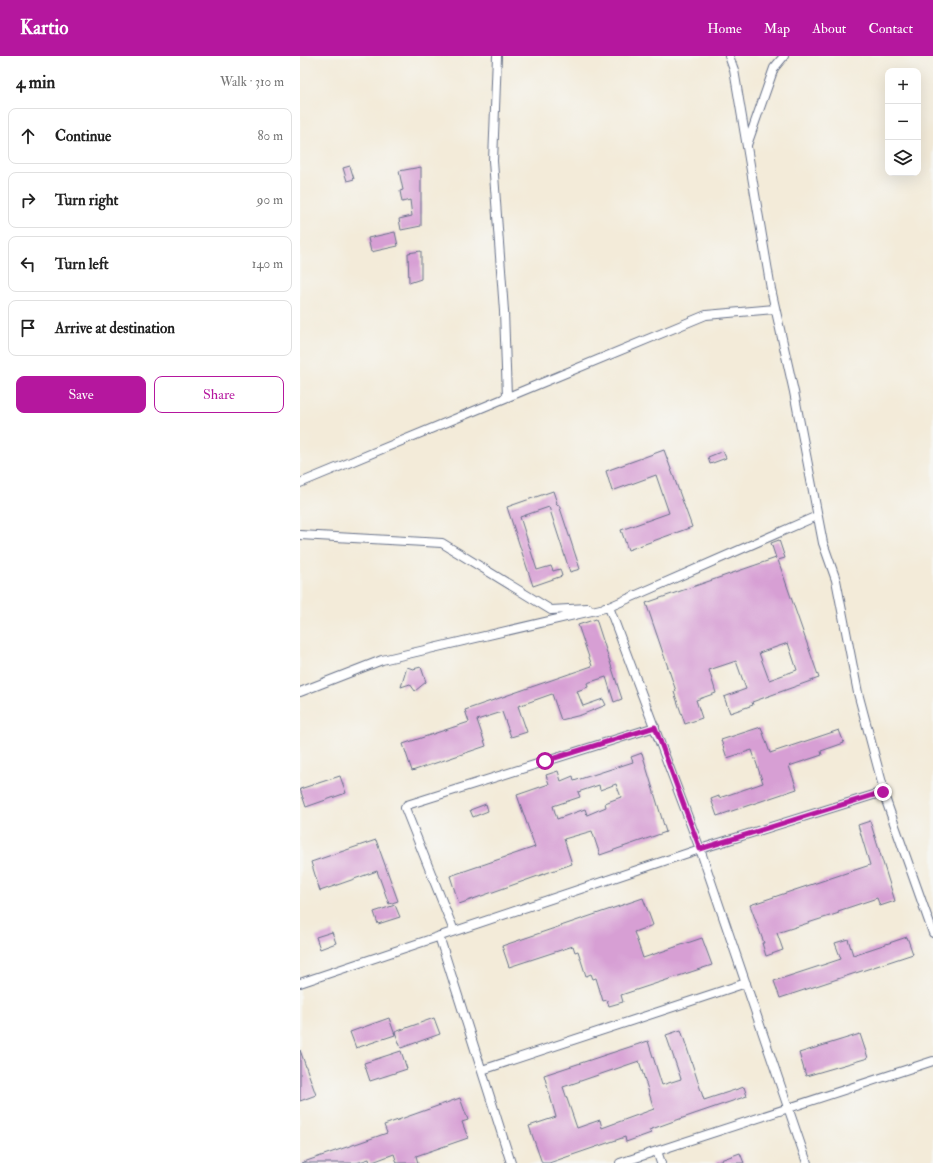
<!DOCTYPE html>
<html lang="en">
<head>
<meta charset="utf-8">
<style>
	body { margin:0; font-family:"IM FELL Double Pica",serif; background:#f6f6f6; color:#222 }
	.controls { position:absolute; right:12px; top:12px; display:grid; overflow:hidden; border-radius:8px; box-shadow:0 4px 16px #0002 }
	.controls button { width:36px; height:36px; display:grid; place-items:center; padding:0; border:0; border-bottom:1px solid #e0e0e0; background:#fff; color:#222; font:20px sans-serif }
	.stop { position:absolute; width:12px; height:12px; margin:-9px; border:3px solid #b5179e; border-radius:50%; background:#fff }
	.stop.end { background:#b5179e; border-color:#fff; box-shadow:0 1px 4px #0008 }
	.list { margin:0; padding:0; list-style:none }
	h2 { display:flex; justify-content:space-between; align-items:center; height:52px; margin:0; padding:0 16px; font-size:17px }
	h2 small { font-size:13px; font-weight:400; color:#767676 }
	.list li { display:grid; grid-template-columns:26px 1fr auto; gap:12px; align-items:center; box-sizing:border-box; height:56px; margin:0 8px 8px; padding:0 8px; border:1px solid #e0e0e0; border-radius:8px }
	.list b { display:block; font-size:15px; white-space:nowrap }
	.list em { font-size:13px; font-style:normal; color:#767676 }
	.actions { display:flex; gap:8px; padding:12px 16px }
	.actions a { flex:1; padding:9px 0; border:1px solid #b5179e; border-radius:8px; text-align:center; font-size:14px; color:#b5179e }
	.actions .main { background:#b5179e; color:#fff }
	.icon { flex:none; width:22px; height:22px; fill:none; stroke:currentColor; stroke-width:2; stroke-linecap:round; stroke-linejoin:round }
	.map { position:relative; flex:none; width:633px; height:1107px; overflow:hidden }
	header { display:flex; align-items:center; gap:24px; box-sizing:border-box; height:56px; padding:0 20px; background:#b5179e; color:#fff }
	header strong { font-size:19px }
	nav { display:flex; gap:22px; margin-inline-start:auto; font-size:14px }
	main { display:flex }
	aside { flex:1; background:#fff }
	.map>svg:first-child { display:block }
</style>
</head>
<body>
<header>
<strong>Kartio</strong>
<nav><a>Home</a><a>Map</a><a>About</a><a>Contact</a></nav>
</header>
<main>
<aside>
<h2>4 min<small>Walk · 310 m</small></h2>
<ul class="list">
<li><svg class="icon" aria-label="ahead" viewBox="0 0 24 24"><path d="M12 20V5M6 11l6-6 6 6"/></svg><div><b>Continue</b></div><em>80 m</em></li>
<li><svg class="icon" aria-label="right" viewBox="0 0 24 24"><path d="M7 20v-9h11M14 6l5 5-5 5"/></svg><div><b>Turn right</b></div><em>90 m</em></li>
<li><svg class="icon" aria-label="left" viewBox="0 0 24 24"><path d="M17 20v-9H6M10 6l-5 5 5 5"/></svg><div><b>Turn left</b></div><em>140 m</em></li>
<li><svg class="icon" aria-label="arrive" viewBox="0 0 24 24"><path d="M6 21V4h12l-3 4 3 4H6"/></svg><div><b>Arrive at destination</b></div></li>
</ul>
<div class="actions"><a class="main">Save</a><a>Share</a></div>
</aside>
<div class="map">
<svg width="633" height="1107" viewBox="0 0 633 1107">
	<rect width="100%" height="100%" fill="#f6f6f2"/>
	<filter id="ink" filterUnits="userSpaceOnUse"><feTurbulence type="fractalNoise" baseFrequency=".025" numOctaves="2"/><feDisplacementMap in="SourceGraphic" scale="8" xChannelSelector="R" yChannelSelector="G"/><feConvolveMatrix kernelMatrix="1 2 1 2 8 2 1 2 1" color-interpolation-filters="sRGB"/></filter>
	<filter id="wash" filterUnits="userSpaceOnUse"><feTurbulence type="fractalNoise" baseFrequency=".012" numOctaves="4" result="noise"/><feDisplacementMap in="SourceGraphic" scale="16" xChannelSelector="R" yChannelSelector="G"/><feGaussianBlur stdDeviation="0.9" result="paint"/><feColorMatrix in="noise" values="0 0 0 0 0 0 0 0 0 0 0 0 0 0 0 0 0 1.4 0 .05"/><feComposite in="paint" operator="in"/></filter>
	<g filter="url(#wash)">
		<rect width="100%" height="100%" fill="#f3ebd9"/>
		<g id="blocks">
			<path fill="#d79fd4" fill-rule="evenodd" d="M 50,110 L 54,123 L 47,125 L 43,112 Z
				M 121,111 L 121,170 L 101,174 L 99,163 L 112,160 L 110,144 L 102,146 L 100,135 L 103,134 L 99,115 Z
				M 95,176 L 98,190 L 71,196 L 68,182 Z
				M 121,195 L 121,223 L 109,227 L 108,197 Z
				M 364,394 L 392,471 L 328,494 L 321,474 L 369,457 L 356,419 L 312,435 L 306,415 Z
				M 423,395 L 426,402 L 410,408 L 408,401 Z
				M 253,435 L 257,447 L 256,448 L 259,449 L 280,513 L 270,516 L 249,451 L 220,461 L 237,514 L 251,510 L 253,515 L 260,513 L 262,520 L 233,530 L 207,451 Z
				M 479,484 L 485,502 L 478,504 L 519,622 L 452,646 L 453,649 L 430,657 L 424,641 L 446,633 L 436,605 L 409,614 L 416,637 L 396,644 L 402,662 L 385,668 L 374,636 L 376,635 L 346,547 L 476,502 L 471,487 ZM 488,587 L 497,614 L 469,624 L 459,597 Z
				M 296,563 L 322,643 L 314,646 L 306,621 L 287,627 L 288,631 L 277,635 L 283,650 L 303,643 L 306,649 L 281,659 L 261,664 L 252,638 L 218,650 L 227,676 L 211,681 L 202,656 L 177,664 L 186,690 L 112,715 L 103,688 L 169,666 L 165,654 L 292,610 L 278,569 Z
				M 107,611 L 113,613 L 121,611 L 126,626 L 115,635 L 110,628 L 101,631 Z
				M 461,671 L 470,697 L 539,674 L 544,687 L 521,695 L 522,699 L 489,710 L 497,733 L 417,760 L 411,743 L 419,740 L 419,742 L 463,727 L 452,694 L 427,702 L 421,684 Z
				M 342,697 L 366,776 L 300,799 L 292,775 L 264,783 L 272,808 L 159,848 L 150,820 L 235,791 L 217,739 L 249,728 L 246,719 L 258,715 L 261,725 L 273,720 L 274,725 L 333,706 L 331,701 ZM 316,728 L 321,741 L 305,747 L 306,751 L 287,759 L 285,753 L 257,763 L 253,750 L 280,741 L 278,736 L 299,729 L 300,734 Z
				M 40,720 L 46,737 L 6,751 L 0,733 Z
				M 186,748 L 188,755 L 173,761 L 170,754 Z
				M 570,765 L 595,845 L 580,850 L 577,842 L 538,855 L 539,857 L 477,877 L 483,894 L 466,900 L 462,887 L 464,887 L 450,849 L 570,809 L 558,769 Z
				M 76,784 L 98,845 L 89,848 L 77,815 L 20,835 L 11,806 Z
				M 343,842 L 353,869 L 334,876 L 343,902 L 402,882 L 412,909 L 321,939 L 323,946 L 309,950 L 307,944 L 303,945 L 296,922 L 293,923 L 291,918 L 286,920 L 278,895 L 275,896 L 273,890 L 209,911 L 202,890 Z
				M 95,849 L 100,861 L 78,868 L 74,856 Z
				M 32,876 L 36,887 L 20,893 L 16,881 Z
				M 607,881 L 613,898 L 480,942 L 474,925 L 541,903 L 535,887 L 548,883 L 553,899 Z
				M 89,962 L 95,979 L 56,992 L 50,976 Z
				M 134,962 L 140,978 L 101,992 L 95,976 Z
				M 381,974 L 404,1044 L 444,1031 L 447,1040 L 374,1065 L 349,1074 L 351,1077 L 326,1086 L 325,1081 L 249,1107 L 242,1107 L 229,1070 L 256,1061 L 244,1019 L 348,985 L 362,1029 L 381,1023 L 366,979 ZM 339,1005 L 354,1053 L 302,1072 L 300,1064 L 277,1072 L 263,1031 Z
				M 560,978 L 568,1002 L 506,1020 L 499,997 Z
				M 0,994 L 16,1039 L 0,1045 Z
				M 101,995 L 107,1013 L 70,1025 L 64,1007 Z
				M 160,1042 L 168,1064 L 162,1066 L 168,1082 L 116,1100 L 118,1107 L 97,1107 L 94,1098 L 70,1107 L 69,1103 L 56,1107 L 1,1107 L 87,1077 L 84,1069 Z
				M 440,1097 L 444,1107 L 415,1107 L 415,1106 Z"/>
		</g>
	</g>
	<g filter="url(#ink)">
		<use href="#blocks" fill-opacity="0" stroke="#677189" stroke-width="1"/>
		<g fill="none" stroke-linecap="round" stroke-linejoin="round">
			<defs>
				<path id="street" d="M 197,0 L 193,105 L 204,255 L 207,341
					M 429,0 L 434,14 L 471,233 L 494,336 L 523,487 L 536,524 L 558,637 L 582,727 L 583,736 L 633,877
					M 447,89 L 474,12 L 484,0
					M 0,427 L 406,259 L 475,253
					M 0,479 L 142,487 L 251,554 L 288,552
					M 305,551 L 309,551 L 517,460
					M 0,636 L 82,604 L 309,551 L 400,793 L 507,1107
					M 154,875 L 105,752 L 107,749 L 355,671
					M 139,880 L 211,1107
					M 0,927 L 400,793 L 583,736
					M 182,1014 L 446,927
					M 357,1095 L 361,1107
					M 320,1107 L 633,1005"/>
			</defs>
			<use href="#street" stroke="#677189" stroke-width="10"/>
			<use href="#street" stroke="#fff" stroke-width="8"/>
		</g>
	</g>
	<g fill="none" stroke-linecap="round" stroke-linejoin="round" filter="url(#ink)">
		<path stroke="#b5179e" stroke-width="5" d="M 245,705 L 355,671 L 400,793 L 583,736"/>
	</g>
</svg>
<div class="controls">
<button>+</button>
<button>−</button>
<button><svg class="icon" aria-label="layers" viewBox="0 0 24 24"><path d="M12 4l9 5-9 5-9-5zM3 14l9 5 9-5"/></svg></button>
</div>
<div class="stop" style="left:245px;top:705px"></div>
<div class="stop end" style="left:583px;top:736px"></div>
</div>
</main>
</body>
</html>
